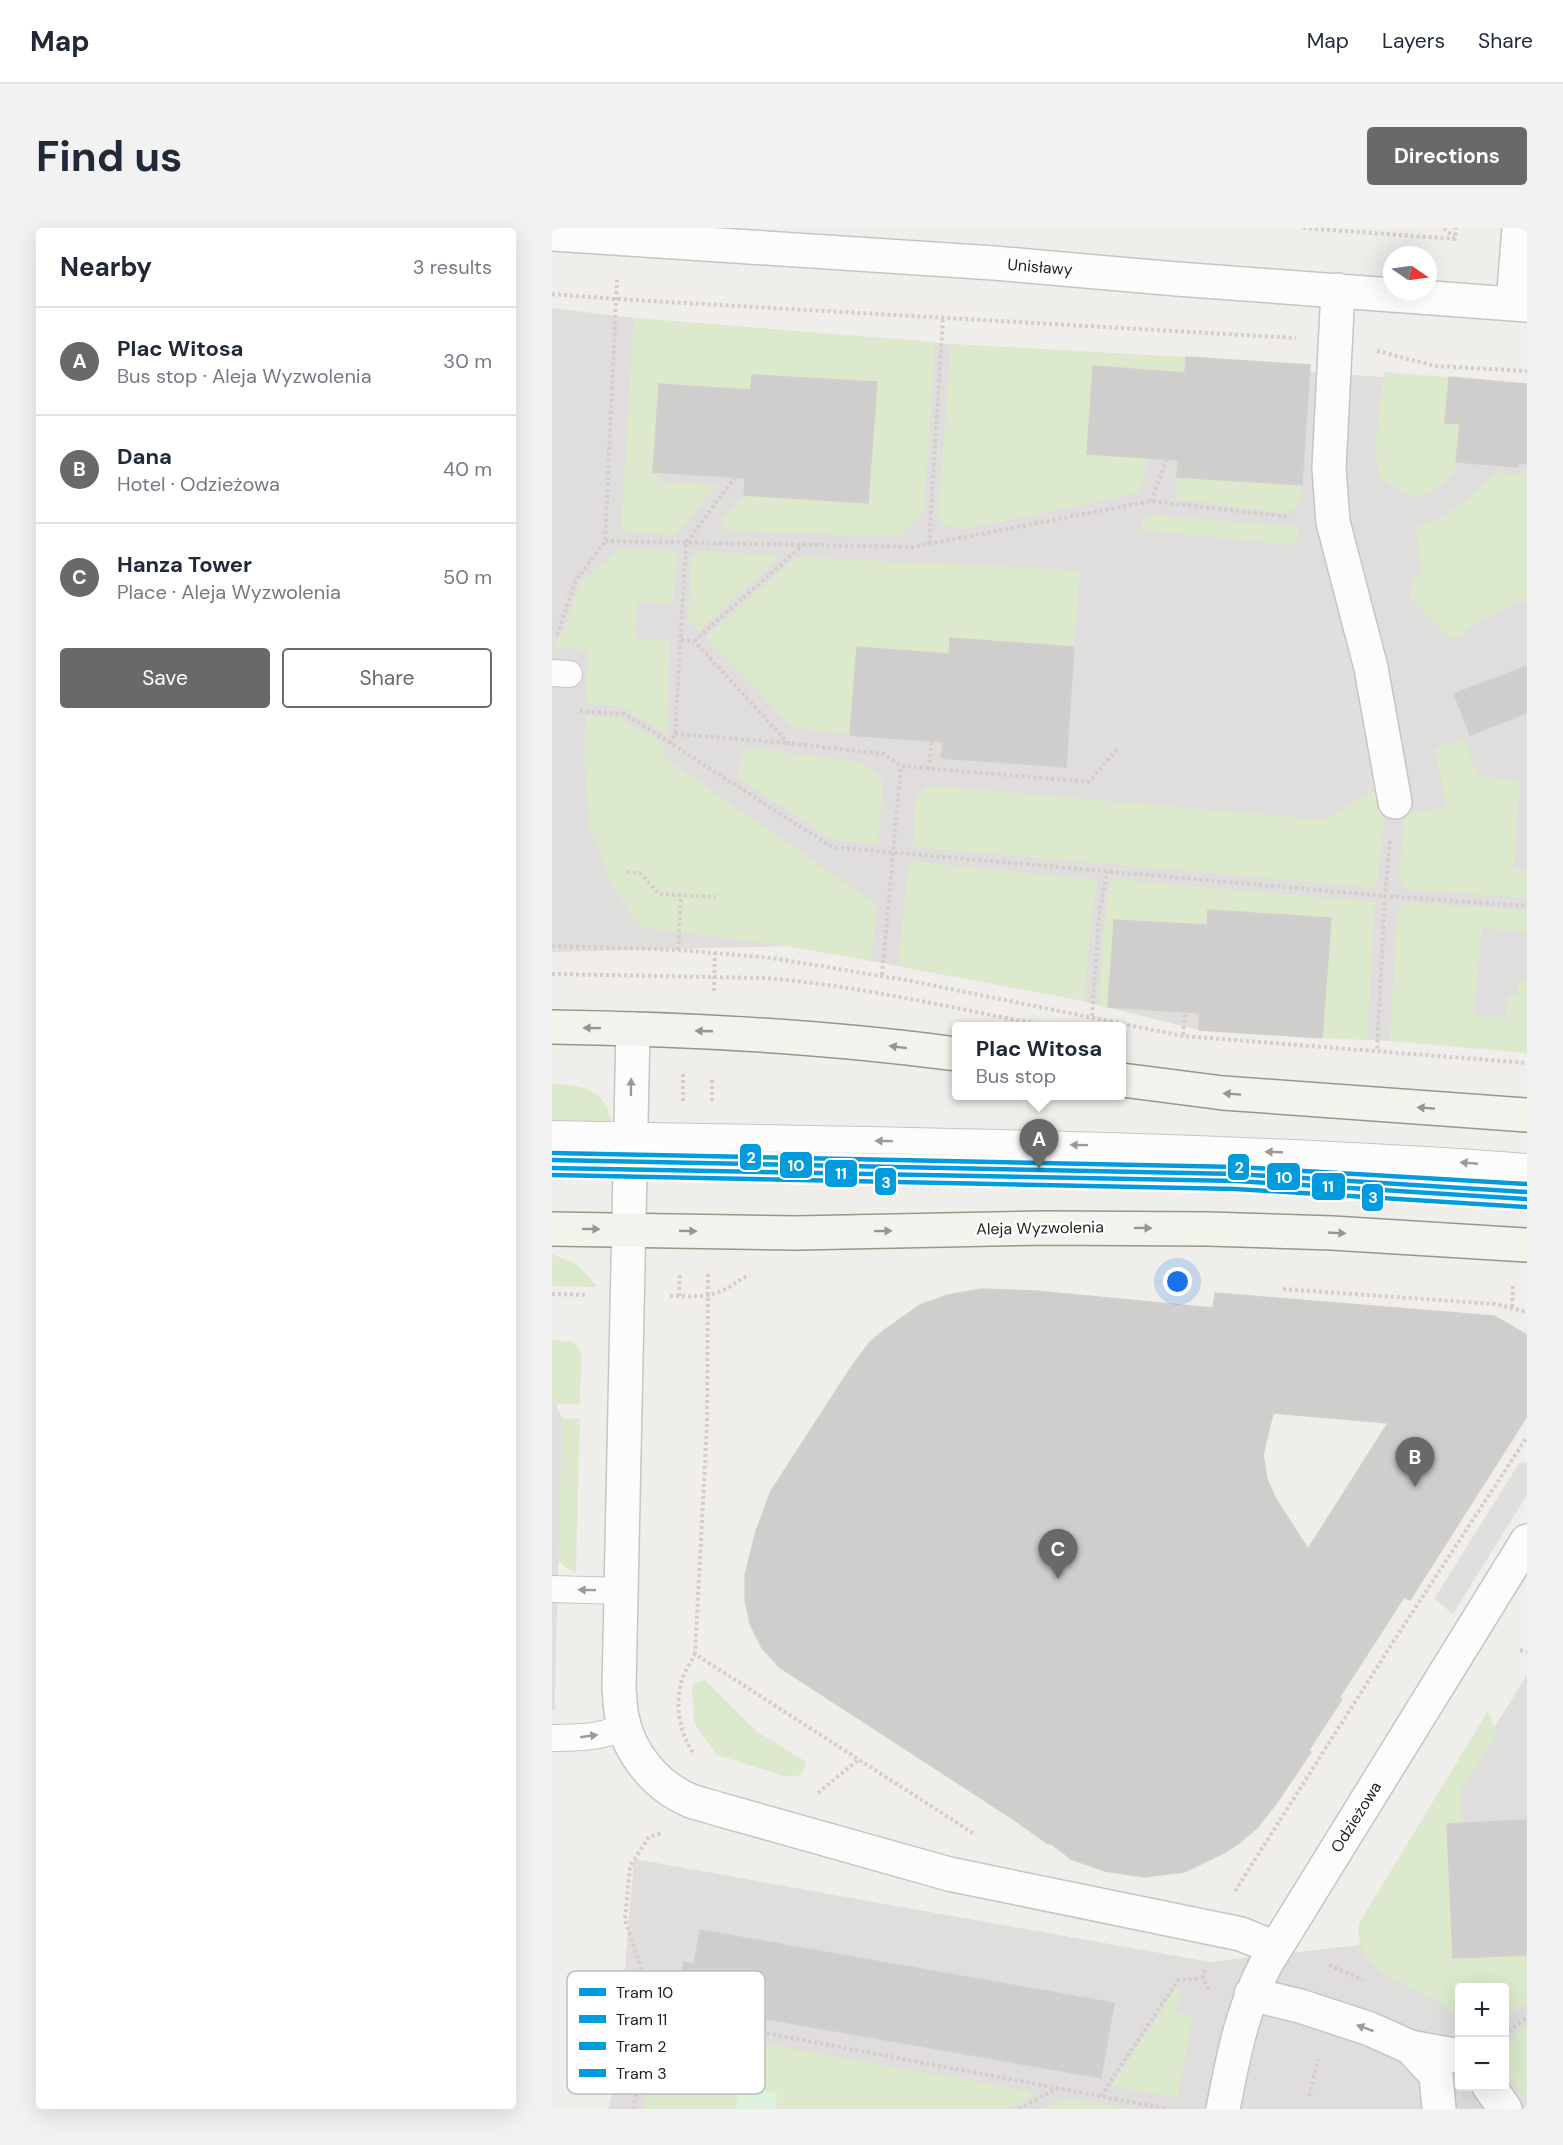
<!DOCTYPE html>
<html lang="en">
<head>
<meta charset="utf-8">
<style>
	body { margin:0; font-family:"DM Sans",sans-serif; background:#f2f2f3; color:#1f2937 }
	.controls { position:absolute; right:18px; bottom:18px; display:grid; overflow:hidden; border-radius:6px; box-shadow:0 6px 24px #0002 }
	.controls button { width:54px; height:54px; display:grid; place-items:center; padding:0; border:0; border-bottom:2px solid #e0e1e3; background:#fff; color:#1f2937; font:30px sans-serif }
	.compass { position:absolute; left:831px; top:18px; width:54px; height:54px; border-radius:50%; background:#fff; box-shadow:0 6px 24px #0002; rotate:103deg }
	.you { position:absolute; left:626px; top:1054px; width:21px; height:21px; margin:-15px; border:4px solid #fff; border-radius:50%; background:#1a73e8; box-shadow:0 0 0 9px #1a73e833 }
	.badge { display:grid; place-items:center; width:39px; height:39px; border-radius:50%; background:#6a6968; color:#fff; font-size:20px; font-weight:700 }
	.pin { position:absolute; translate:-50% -50px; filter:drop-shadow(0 2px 3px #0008) }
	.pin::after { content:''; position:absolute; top:32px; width:21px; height:18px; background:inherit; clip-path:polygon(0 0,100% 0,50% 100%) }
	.popup { position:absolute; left:400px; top:794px; width:174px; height:78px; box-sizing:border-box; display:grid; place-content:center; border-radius:6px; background:#fff; filter:drop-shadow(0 2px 4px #0005); font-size:20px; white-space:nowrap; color:#747a83 }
	.popup b { font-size:22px; color:#1f2937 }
	.popup::after { content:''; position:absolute; left:50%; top:100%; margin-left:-12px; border:12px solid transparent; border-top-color:#fff }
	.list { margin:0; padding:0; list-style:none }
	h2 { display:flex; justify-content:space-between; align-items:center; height:78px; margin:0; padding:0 24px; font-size:26px }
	h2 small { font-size:20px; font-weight:400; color:#747a83 }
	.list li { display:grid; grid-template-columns:39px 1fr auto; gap:18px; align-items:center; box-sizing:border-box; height:108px; padding:0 24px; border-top:2px solid #e0e1e3 }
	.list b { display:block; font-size:22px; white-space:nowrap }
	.list p { margin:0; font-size:20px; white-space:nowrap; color:#747a83 }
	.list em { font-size:20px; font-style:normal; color:#747a83 }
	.actions { display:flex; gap:12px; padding:18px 24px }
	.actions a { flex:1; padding:14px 0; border:2px solid #6a6968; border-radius:6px; text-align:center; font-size:21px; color:#6a6968 }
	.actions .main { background:#6a6968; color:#fff }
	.map { position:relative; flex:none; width:975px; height:1881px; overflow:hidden; border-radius:6px }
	header { display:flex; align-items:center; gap:36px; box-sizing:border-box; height:84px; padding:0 30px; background:#fff; border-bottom:2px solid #e0e1e3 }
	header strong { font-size:28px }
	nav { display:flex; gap:33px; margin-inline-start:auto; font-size:21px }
	.intro { display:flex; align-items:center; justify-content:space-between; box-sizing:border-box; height:144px; padding:0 36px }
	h1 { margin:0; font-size:42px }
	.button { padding:15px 27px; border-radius:6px; background:#6a6968; color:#fff; font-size:21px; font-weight:700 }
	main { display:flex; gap:36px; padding:0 36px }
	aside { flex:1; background:#fff; border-radius:6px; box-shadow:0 6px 24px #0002 }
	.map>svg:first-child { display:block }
</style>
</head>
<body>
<header>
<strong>Map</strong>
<nav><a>Map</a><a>Layers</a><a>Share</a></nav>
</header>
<div class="intro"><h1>Find us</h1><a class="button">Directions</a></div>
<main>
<aside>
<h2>Nearby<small>3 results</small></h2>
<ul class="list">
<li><span class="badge">A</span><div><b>Plac Witosa</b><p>Bus stop · Aleja Wyzwolenia</p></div><em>30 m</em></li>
<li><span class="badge">B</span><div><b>Dana</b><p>Hotel · Odzieżowa</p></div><em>40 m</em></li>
<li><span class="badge">C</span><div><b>Hanza Tower</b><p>Place · Aleja Wyzwolenia</p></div><em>50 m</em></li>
</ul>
<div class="actions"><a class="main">Save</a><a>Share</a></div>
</aside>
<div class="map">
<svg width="975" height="1881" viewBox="0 0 975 1881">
	<rect width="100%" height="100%" fill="#f0eeeb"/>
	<path fill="#dfdedc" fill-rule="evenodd" d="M 0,80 L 82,90 L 399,116 L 759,137 L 758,144 L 873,152 L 975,156 L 975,821 L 647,802 L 517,770 L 237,718 L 0,724 Z
		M 975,1447 L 975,1881 L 56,1881 L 63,1854 L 82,1631 L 658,1734 L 807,1717 ZM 908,1760 L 952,1760 L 952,1858 L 908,1858 Z"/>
	<path fill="#dce9cd" d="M 82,90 L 383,114 L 372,285 L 346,309 L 174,303 L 169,293 L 192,267 L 316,275 L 324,155 L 200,147 L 198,177 L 176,160 L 107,156 L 101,244 L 107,245 L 107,254 L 166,257 L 122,308 L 69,303 Z
		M 399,116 L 634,129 L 632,159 L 610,143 L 541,139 L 535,226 L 596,230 L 587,264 L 532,277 L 415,301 L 392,298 L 386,288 Z
		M 832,144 L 907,150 L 896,160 L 893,194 L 908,196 L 904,243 C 889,257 876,274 853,265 C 845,261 835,257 830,249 C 817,231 830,168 832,144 Z
		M 971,241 L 975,241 L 975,374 L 965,374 L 921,397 L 910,409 L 904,411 L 897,410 L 858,371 L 860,353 L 870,343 L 864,298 C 900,289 918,268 945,244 L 971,247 Z
		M 625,249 L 750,257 C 749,272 748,281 733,285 L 623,271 Z
		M 601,287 L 746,299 C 748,309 746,316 735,317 L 591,302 L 589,292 Z
		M 68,320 L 121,323 L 125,326 L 121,376 L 86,374 L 83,410 L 118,413 L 115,506 L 71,479 L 33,475 L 36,422 L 1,420 L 12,402 L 29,353 Z
		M 148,323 L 227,327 L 220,336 L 147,403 L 136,392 L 139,331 Z
		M 244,329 L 528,342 L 522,419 L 399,410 L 396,440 L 375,424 L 305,419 L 298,507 L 241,499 L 154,410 Z
		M 34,488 L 69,490 L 113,517 L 110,528 L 325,677 L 319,733 L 237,718 L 90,700 L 69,672 L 59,655 L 37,598 L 32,527 Z
		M 912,511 L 925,547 L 968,553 L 962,640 L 975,642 L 975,670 L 855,661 L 850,655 L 847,649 L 853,585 L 895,579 L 883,520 Z
		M 201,520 L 300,533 C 315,536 322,542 331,554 L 326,617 L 282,612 L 189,552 L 186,548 C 187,536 187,523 201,520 Z
		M 377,557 L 773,592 L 831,557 L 835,575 L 824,660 L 361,619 L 363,572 L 366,567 Z
		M 357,633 L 546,652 L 540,684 L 532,773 L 346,738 Z
		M 560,651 L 823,674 L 815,812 L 770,810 L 779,690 L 656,682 L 654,712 L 631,696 L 562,692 L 556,779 L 546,777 L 554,680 Z
		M 857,674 L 975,683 L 975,704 L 930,700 L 922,786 L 954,789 L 956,767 L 965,768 L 967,752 L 975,752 L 975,825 L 838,813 L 845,688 L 847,680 Z
		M 0,856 C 30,857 54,860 60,896 L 0,896 Z
		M 0,1026 L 26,1037 L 45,1059 L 0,1058 Z
		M 0,1112 L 21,1114 L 26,1120 L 29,1127 L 28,1176 L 4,1176 L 0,1173 Z
		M 10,1190 L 28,1191 L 24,1344 L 14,1340 L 6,1333 Z
		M 153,1452 L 204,1503 L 253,1533 L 254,1536 L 250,1546 L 242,1549 L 232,1548 L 165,1527 L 142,1495 L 140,1461 L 142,1455 Z
		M 936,1483 L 945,1506 L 908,1564 L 910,1595 L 895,1596 L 901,1729 L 975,1727 L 975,1774 L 953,1792 L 952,1760 L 908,1760 L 907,1789 C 901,1784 895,1779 888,1775 C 856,1756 800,1743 807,1695 Z
		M 624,1761 L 629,1762 L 623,1785 L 641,1789 L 625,1870 L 559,1858 Z
		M 109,1797 L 470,1862 L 477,1862 L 478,1869 L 457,1881 L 223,1881 L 226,1866 L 188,1858 L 183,1881 L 91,1881 Z
		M 975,1797 L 975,1872 L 953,1842 L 953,1815 Z
		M 518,1870 L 581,1881 L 494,1881 L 493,1879 Z"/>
	<path fill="#ddf2dd" d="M 188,1858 L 226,1866 L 223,1881 L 183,1881 Z"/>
	<path fill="#e0dfde" d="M 0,108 L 38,112 L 21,341 L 5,378 L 0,378 Z
		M 569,325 L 774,340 L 833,565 L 555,548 Z
		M 0,1173 L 4,1176 L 10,1190 L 3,1465 L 3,1482 L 0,1483 Z
		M 975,1234 L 975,1267 L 901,1386 L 882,1371 L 967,1235 Z"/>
	<path fill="#d0cecc" stroke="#d2d0cd" stroke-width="1.5" fill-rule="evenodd" d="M 634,129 L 758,137 L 750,257 L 625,249 L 626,232 L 535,226 L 541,138 L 633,145 Z
		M 200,147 L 325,154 L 316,275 L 192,267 L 193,250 L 101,244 L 107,156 L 199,162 Z
		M 897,149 L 975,156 L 975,236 L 966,235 L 966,239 L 904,234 L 908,196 L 893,195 Z
		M 398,410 L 522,419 L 514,539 L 389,530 L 391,514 L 298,507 L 305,419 L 397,426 Z
		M 975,438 L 975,485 L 918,507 L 902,466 Z
		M 656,682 L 779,690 L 770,810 L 647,802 L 648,785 L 556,779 L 562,692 L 655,697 Z
		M 429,1061 L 484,1063 L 661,1080 L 663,1065 L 942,1088 L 975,1107 L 975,1188 L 858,1372 L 852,1369 L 787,1470 L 790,1471 L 757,1522 L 759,1524 L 726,1573 L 705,1600 L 686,1616 L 672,1625 L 632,1644 L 592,1649 L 553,1643 L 519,1631 L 498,1615 L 496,1616 L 461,1591 L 227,1439 L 210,1420 L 198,1396 L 193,1372 L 193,1347 L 204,1303 L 219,1263 L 300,1138 L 318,1114 L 331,1103 L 368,1077 L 396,1067 ZM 721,1185 L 836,1195 L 756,1321 L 724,1271 L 715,1251 L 711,1227 Z
		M 975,1592 L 975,1727 L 901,1730 L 895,1596 Z
		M 148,1702 L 562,1775 L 549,1850 L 124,1775 L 132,1734 L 142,1736 Z"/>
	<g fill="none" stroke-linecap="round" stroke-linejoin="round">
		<defs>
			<path id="lane" d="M 0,445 L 17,446
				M 0,906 C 325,913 651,915 975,939
				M 0,932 L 685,946 L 975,964
				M 0,1361 L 70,1363
				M 0,1510 C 23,1509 52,1511 72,1497"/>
			<path id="street" d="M 0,6 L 442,35 L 625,51 L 975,77
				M 786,62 L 777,240 L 781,294 L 819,440 L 843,574
				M 961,75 L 967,0
				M 81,801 L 67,1461 C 68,1470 68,1480 70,1489 C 77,1526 105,1559 139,1573 C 148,1576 157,1578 166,1581 L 397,1646 L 689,1706 L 723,1720
				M 699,1766 L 748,1778 L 818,1801 L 858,1819 L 884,1847 L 887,1881
				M 858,1819 L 908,1828
				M 937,1858 L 953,1881
				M 671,1881 C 681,1829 690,1781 715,1734 L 975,1313"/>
			<path id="secondary" d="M 0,799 C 136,801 270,808 404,826
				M 570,852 L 671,865 L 975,887
				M 0,1001 L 244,1005 L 493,1000 L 656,1001 L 780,1005 L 975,1017"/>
		</defs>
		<use href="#lane" stroke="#c6c5c3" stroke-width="28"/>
		<use href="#street" stroke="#c6c5c3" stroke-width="36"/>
		<use href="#secondary" stroke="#969884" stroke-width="36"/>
		<path stroke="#d6cccb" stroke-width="4" stroke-dasharray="3 3" stroke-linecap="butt" d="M 751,0 L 903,11 L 904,0
			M 892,0 L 902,10
			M 0,66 L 64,71 L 744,110
			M 825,123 L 883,138 L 975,143
			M 599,273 L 617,226
			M 53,313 L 361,319 L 599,273 L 738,289
			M 377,316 L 391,90
			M 5,407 L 23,354 L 53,313 L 65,52
			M 129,412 L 142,413 L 236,515 L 332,526 L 349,538 L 537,554 L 567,519
			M 142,413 L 251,317
			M 28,483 L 73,486 L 280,619 L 833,668 L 825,823
			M 123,506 L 235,515
			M 118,516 L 123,506 L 134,315 L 187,244
			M 377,541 L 380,507
			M 838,613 L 833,668 L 975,678
			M 75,644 L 89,646 L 107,666 L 164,669
			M 0,718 L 126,722 L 220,730 L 359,753 L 631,808 L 975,835
			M 126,722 L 129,668
			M 0,746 L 211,750 C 307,757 402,781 497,798
			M 330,747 L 349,538
			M 162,763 L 163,724
			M 540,788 L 547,687 L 555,644
			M 631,807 L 634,778
			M 131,873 L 131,844
			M 160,873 L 160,852
			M 156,1046 L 155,1196 L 143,1426 L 424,1607
			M 731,1061 L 943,1076 L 975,1084
			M 0,1066 L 35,1067
			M 118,1068 C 134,1068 155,1070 169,1063 C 180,1059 187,1051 198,1047
			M 127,1068 L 128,1045
			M 960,1079 L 961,1058
			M 968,1422 L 975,1424
			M 141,1524 C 128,1506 123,1478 129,1456 C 131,1446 138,1435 143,1426
			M 266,1565 L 306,1532
			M 683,1663 L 843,1411 L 975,1209
			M 777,1737 L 811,1752
			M 653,1742 L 651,1750 L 657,1763
			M 44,1773 L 616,1881
			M 952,1807 L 975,1789
			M 549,1868 L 626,1752 L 651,1750
			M 757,1868 L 766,1831
			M 81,1881 L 103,1783 L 73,1692 L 78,1638 L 97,1609 L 110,1605
			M 467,1881 L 504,1861"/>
		<use href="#lane" stroke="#fdfcfc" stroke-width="26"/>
		<use href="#street" stroke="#fdfcfc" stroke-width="33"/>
		<use href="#secondary" stroke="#f3f3ed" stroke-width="33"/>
		<defs>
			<path id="tram-1" d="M 0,932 L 685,946 L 975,964"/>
			<path id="tram-2" d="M 0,940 L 685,953 L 975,971"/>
			<path id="tram-3" d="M 0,925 L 685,939 L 975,956"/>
			<path id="tram-4" d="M 0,947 L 684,961 L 974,979"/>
		</defs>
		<use href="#tram-1" stroke="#fff" stroke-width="9"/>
		<use href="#tram-2" stroke="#fff" stroke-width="9"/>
		<use href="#tram-3" stroke="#fff" stroke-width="9"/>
		<use href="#tram-4" stroke="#fff" stroke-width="9"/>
		<use href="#tram-1" stroke="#009cdd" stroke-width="4.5"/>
		<use href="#tram-2" stroke="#009cdd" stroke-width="4.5"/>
		<use href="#tram-3" stroke="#009cdd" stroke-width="4.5"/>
		<use href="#tram-4" stroke="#009cdd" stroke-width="4.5"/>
	</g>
	<defs><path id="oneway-solid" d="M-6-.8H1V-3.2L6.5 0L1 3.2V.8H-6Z" transform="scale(1.5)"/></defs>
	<g fill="#959592">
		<use href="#oneway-solid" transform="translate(40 800) rotate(-179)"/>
		<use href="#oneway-solid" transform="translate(152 803) rotate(-178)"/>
		<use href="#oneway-solid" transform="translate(346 819) rotate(-173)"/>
		<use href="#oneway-solid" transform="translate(680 866) rotate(-176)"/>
		<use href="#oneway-solid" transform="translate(874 880) rotate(-176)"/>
		<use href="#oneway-solid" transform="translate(591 1000) rotate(1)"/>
		<use href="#oneway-solid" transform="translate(39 1001) rotate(1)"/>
		<use href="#oneway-solid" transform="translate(136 1003) rotate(1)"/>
		<use href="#oneway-solid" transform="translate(331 1003) rotate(-1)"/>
		<use href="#oneway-solid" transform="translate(785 1005) rotate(3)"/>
	</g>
	<g fill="#9a9a9a">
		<use href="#oneway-solid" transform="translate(79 859) rotate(-89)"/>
		<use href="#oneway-solid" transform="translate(332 913) rotate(-179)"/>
		<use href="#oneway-solid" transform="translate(527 917) rotate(-179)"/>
		<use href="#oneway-solid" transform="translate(722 924) rotate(-178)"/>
		<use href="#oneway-solid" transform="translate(917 935) rotate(-175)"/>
		<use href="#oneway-solid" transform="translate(35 1362) rotate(-179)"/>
		<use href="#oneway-solid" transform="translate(37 1508) rotate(-8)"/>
		<use href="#oneway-solid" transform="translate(813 1800) rotate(-160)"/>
	</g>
	<g text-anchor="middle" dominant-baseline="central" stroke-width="4.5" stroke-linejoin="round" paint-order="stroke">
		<g font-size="16" fill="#222" stroke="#fff">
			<text transform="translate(488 39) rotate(5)">Unisławy</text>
			<text transform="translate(488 1000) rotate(-1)">Aleja Wyzwolenia</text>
			<text transform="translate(804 1589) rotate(-58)">Odzieżowa</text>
		</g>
	</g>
	<rect x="15" y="1743" width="198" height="123" rx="9" fill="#fff" stroke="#bdbdbd" stroke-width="1.5"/>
	<rect x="27" y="1760" width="27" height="8" fill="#009cdd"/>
	<rect x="27" y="1787" width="27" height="8" fill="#009cdd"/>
	<rect x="27" y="1814" width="27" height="8" fill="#009cdd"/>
	<rect x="27" y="1841" width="27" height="8" fill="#009cdd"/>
	<g font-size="16" fill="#222">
		<text x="64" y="1770">Tram 10</text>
		<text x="64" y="1797">Tram 11</text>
		<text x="64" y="1824">Tram 2</text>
		<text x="64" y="1851">Tram 3</text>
	</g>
	<g stroke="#fff" stroke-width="2">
		<rect x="187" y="915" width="23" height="28" rx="6" fill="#009cdd"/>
		<rect x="227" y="923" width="34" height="28" rx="6" fill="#009cdd"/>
		<rect x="675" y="925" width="23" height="28" rx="6" fill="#009cdd"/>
		<rect x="272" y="931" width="34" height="29" rx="6" fill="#009cdd"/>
		<rect x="714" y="934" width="35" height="29" rx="6" fill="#009cdd"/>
		<rect x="322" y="939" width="23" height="29" rx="6" fill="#009cdd"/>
		<rect x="759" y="944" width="35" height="29" rx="6" fill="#009cdd"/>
		<rect x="809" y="955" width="23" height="29" rx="6" fill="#009cdd"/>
	</g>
	<g font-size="16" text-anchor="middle" font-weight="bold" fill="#fff">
		<text x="199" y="935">2</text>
		<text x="244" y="943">10</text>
		<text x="687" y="945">2</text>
		<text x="289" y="951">11</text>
		<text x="732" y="955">10</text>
		<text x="334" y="960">3</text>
		<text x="776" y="964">11</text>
		<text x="821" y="975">3</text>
	</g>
</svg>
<div class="controls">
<button>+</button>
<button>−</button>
</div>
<svg class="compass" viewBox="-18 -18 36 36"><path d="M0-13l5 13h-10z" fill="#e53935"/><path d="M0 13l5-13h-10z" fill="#747a83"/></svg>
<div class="you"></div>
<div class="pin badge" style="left:487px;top:941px">A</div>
<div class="popup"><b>Plac Witosa</b>Bus stop</div>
<div class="pin badge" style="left:863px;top:1259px">B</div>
<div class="pin badge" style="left:506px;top:1351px">C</div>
</div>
</main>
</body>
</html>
